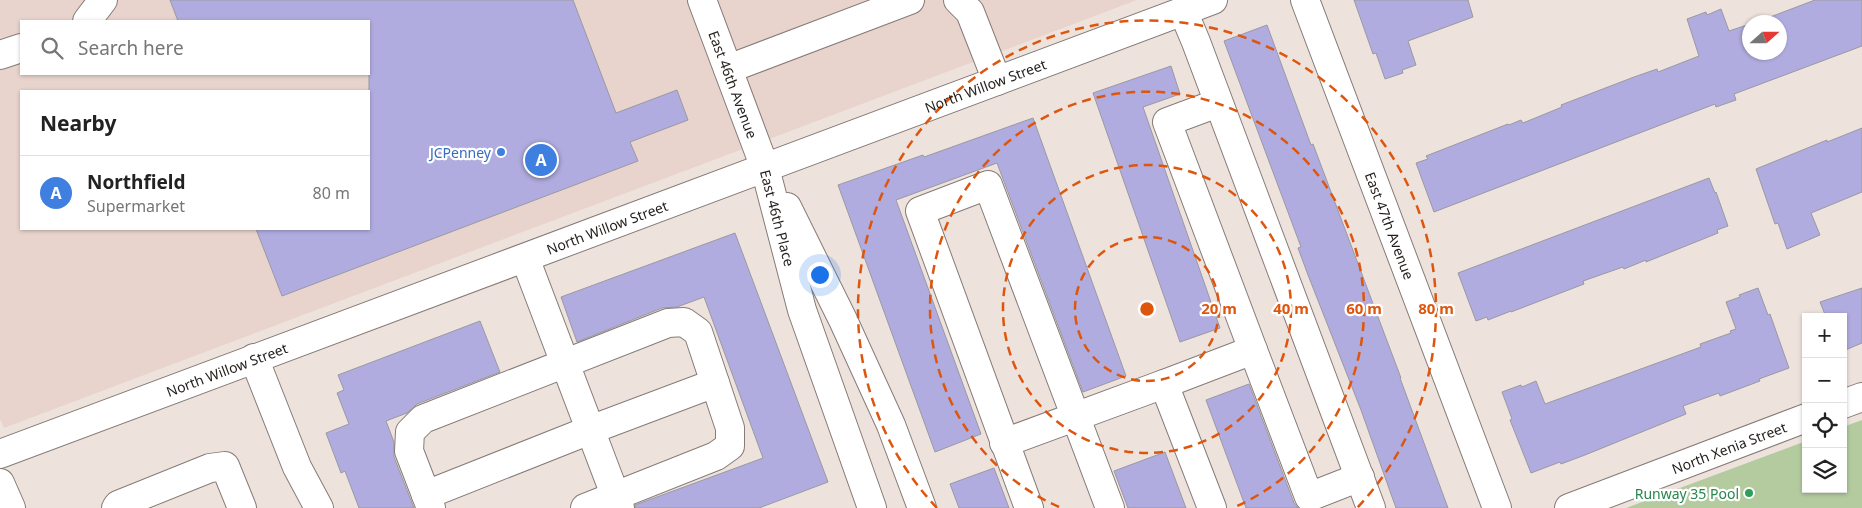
<!DOCTYPE html>
<html lang="en">
<head>
<meta charset="utf-8">
<style>
	body { margin:0; font-family:"Noto Sans",sans-serif; background:#f2f2f2; color:#222 }
	.controls { position:absolute; right:15px; bottom:15px; display:grid; overflow:hidden; border-radius:0px; box-shadow:0 1px 4px #0004 }
	.controls button { width:45px; height:45px; display:grid; place-items:center; padding:0; border:0; border-bottom:1px solid #e0e0e0; background:#fff; color:#222; font:25px sans-serif }
	.compass { position:absolute; left:1742px; top:15px; width:45px; height:45px; border-radius:50%; background:#fff; box-shadow:0 1px 4px #0004; rotate:69deg }
	.you { position:absolute; left:819px; top:274px; width:18px; height:18px; margin:-12px; border:4px solid #fff; border-radius:50%; background:#1a73e8; box-shadow:0 0 0 8px #1a73e833 }
	.badge { display:grid; place-items:center; width:32px; height:32px; border-radius:50%; background:#735129; color:#fff; font-size:16px; font-weight:700 }
	.pin { position:absolute; translate:-50% -50%; border:2px solid #fff; box-shadow:0 1px 5px #0006 }
	.list { margin:0; padding:0; list-style:none }
	h2 { display:flex; justify-content:space-between; align-items:center; height:65px; margin:0; padding:0 20px; font-size:21px }
	h2 small { font-size:16px; font-weight:400; color:#767676 }
	.list li { display:grid; grid-template-columns:32px 1fr auto; gap:15px; align-items:center; box-sizing:border-box; height:75px; padding:0 20px; border-top:1px solid #e0e0e0 }
	.list b { display:block; font-size:19px; white-space:nowrap }
	.list p { margin:0; font-size:16px; white-space:nowrap; color:#767676 }
	.list em { font-size:16px; font-style:normal; color:#767676 }
	.icon { flex:none; width:28px; height:28px; fill:none; stroke:currentColor; stroke-width:2; stroke-linecap:round; stroke-linejoin:round }
	.map { position:relative; flex:none; width:1862px; height:508px; overflow:hidden }
	.search { position:absolute; background:#fff; box-shadow:0 1px 4px #0004; left:20px; top:20px; width:350px; height:55px; display:flex; align-items:center; gap:12px; box-sizing:border-box; padding:0 18px; border-radius:0px; color:#767676; font-size:19px }
	.panel { position:absolute; background:#fff; box-shadow:0 1px 4px #0004; left:20px; top:90px; width:350px; height:140px; border-radius:0px }
	.map>svg:first-child { display:block }
</style>
</head>
<body>
<div class="map">
<svg width="1862" height="508" viewBox="0 0 1862 508">
	<rect width="100%" height="100%" fill="#eee2dd"/>
	<path fill="#e8d4cc" fill-rule="evenodd" d="M 0,0 L 1137,0 L 4,428 L 0,419 ZM 21,21 L 369,21 L 369,74 L 21,74 ZM 21,91 L 369,91 L 369,229 L 21,229 Z"/>
	<path fill="#b3cb9f" d="M 1862,420 L 1862,508 L 1626,508 L 1806,441 L 1806,489 L 1843,489 L 1843,427 Z"/>
	<path fill="#b0acdf" stroke="#9999a3" d="M 170,0 L 573,0 L 616,113 L 677,90 L 688,120 L 630,142 L 638,161 L 282,296 L 256,229 L 369,229 L 369,21 L 178,21 Z
		M 1354,0 L 1468,0 L 1473,17 L 1408,41 L 1416,65 L 1402,70 L 1403,73 L 1385,79 L 1376,53 L 1373,54 Z
		M 1815,0 L 1862,0 L 1862,46 L 1734,94 L 1736,100 L 1716,107 L 1715,104 L 1434,212 L 1416,163 L 1428,159 L 1426,156 L 1508,124 L 1509,125 L 1521,120 L 1523,123 L 1562,107 L 1561,105 L 1634,77 L 1657,69 L 1658,72 L 1699,56 L 1687,19 L 1706,12 L 1707,15 L 1721,9 L 1729,31 L 1750,24 L 1750,52 L 1780,52 L 1780,22 L 1757,22 Z
		M 1267,25 L 1311,145 L 1313,144 L 1401,378 L 1400,378 L 1448,508 L 1396,508 L 1361,410 L 1308,275 L 1298,248 L 1301,247 L 1224,41 Z
		M 1171,66 L 1180,94 L 1143,107 L 1220,328 L 1180,342 L 1093,93 Z
		M 1033,118 L 1126,376 L 1083,392 L 997,163 L 896,200 L 981,434 L 935,452 L 838,185 L 923,155 L 924,157 Z
		M 1862,128 L 1862,192 L 1811,213 L 1820,235 L 1787,249 L 1778,223 L 1775,224 L 1756,169 L 1827,140 L 1827,142 Z
		M 1709,178 L 1715,193 L 1716,192 L 1728,226 L 1717,230 L 1718,233 L 1646,262 L 1646,260 L 1624,269 L 1623,267 L 1583,281 L 1584,284 L 1511,312 L 1511,311 L 1488,320 L 1487,317 L 1476,321 L 1458,273 Z
		M 735,233 L 828,482 L 759,508 L 635,508 L 635,505 L 763,458 L 704,297 L 677,307 L 662,308 L 577,342 L 561,297 Z
		M 1758,288 L 1768,315 L 1770,314 L 1789,368 L 1759,379 L 1760,381 L 1720,396 L 1719,393 L 1683,406 L 1686,414 L 1585,455 L 1561,464 L 1560,462 L 1531,473 L 1510,420 L 1512,419 L 1502,392 L 1521,385 L 1522,387 L 1536,381 L 1545,404 L 1701,347 L 1700,344 L 1731,333 L 1730,331 L 1736,329 L 1726,302 L 1740,297 L 1739,295 Z
		M 1862,288 L 1862,343 L 1843,351 L 1843,317 L 1826,317 L 1820,302 Z
		M 480,321 L 500,372 L 417,404 L 407,413 L 386,421 L 394,442 L 394,457 L 414,508 L 359,508 L 345,471 L 341,473 L 326,433 L 349,424 L 337,393 L 344,390 L 338,375 Z
		M 1249,384 L 1294,503 L 1298,508 L 1246,508 L 1206,400 Z
		M 1165,452 L 1186,508 L 1128,508 L 1114,471 Z
		M 994,468 L 1009,508 L 959,508 L 950,484 Z"/>
	<g fill="none" stroke-linecap="round" stroke-linejoin="round">
		<defs>
			<g id="minor">
				<path id="s1" d="M 702,0 L 765,168 L 802,310 L 872,508"/>
				<path d="M 958,0 L 970,12 L 997,81"/>
				<path id="s2" d="M 1305,0 L 1497,508"/>
				<path d="M 1183,11 L 1196,42 L 1371,508"/>
				<path d="M 87,21 L 103,0"/>
				<path d="M 0,55 L 21,48"/>
				<path d="M 728,69 L 910,0"/>
				<path d="M 1218,103 L 1167,122 L 1253,350"/>
				<path d="M 787,207 L 843,320 L 891,425 L 922,508"/>
				<path d="M 525,258 L 620,508"/>
				<path d="M 254,358 L 297,467 L 319,508"/>
				<path d="M 1164,384 L 1253,350 L 1309,497 L 1360,477"/>
				<path d="M 1843,404 L 1862,397"/>
				<path d="M 1004,443 L 1164,384 L 1212,508"/>
				<path id="s3" d="M 0,454 L 1213,0"/>
				<path d="M 0,483 L 11,508"/>
				<path d="M 426,495 L 590,430 L 715,383"/>
				<path d="M 116,508 L 118,505 L 210,468 L 225,466 L 242,508"/>
				<path d="M 431,508 L 409,451 L 410,432 L 423,419 L 668,323 L 684,322 L 698,332 L 730,428 L 730,446 L 716,456 L 585,508"/>
				<path d="M 1029,508 L 920,211 L 988,185 L 1110,508"/>
				<path id="s4" d="M 1569,508 L 1806,418"/>
			</g>
		</defs>
		<use href="#minor" stroke="#867b77" stroke-width="30"/>
		<use href="#minor" stroke="#fff" stroke-width="28"/>
	</g>
	<g fill="none" stroke="#de560d" stroke-width="2.5" stroke-dasharray="9 6">
		<circle cx="1147" cy="309" r="72"/>
		<circle cx="1147" cy="309" r="144"/>
		<path d="M1059 507A217 217 0 1 1 1235 507"/>
		<path d="M937 508A289 289 0 1 1 1357 508"/>
	</g>
	<circle fill="#3f7fe0" stroke="#fff" stroke-width="2" cx="501" cy="152" r="5"/>
	<circle fill="#2e9e5b" stroke="#fff" stroke-width="2" cx="1749" cy="493" r="5"/>
	<g text-anchor="middle" dominant-baseline="central" stroke-width="4.5" stroke-linejoin="round" paint-order="stroke">
		<g font-size="14" fill="#211d1b" stroke="#fff">
			<text stroke="none"><textPath href="#s1" startOffset="90">East 46th Avenue</textPath></text>
			<text stroke="none"><textPath href="#s3" startOffset="1052">North Willow Street</textPath></text>
			<text stroke="none"><textPath href="#s1" startOffset="231">East 46th Place</textPath></text>
			<text stroke="none"><textPath href="#s2" startOffset="241">East 47th Avenue</textPath></text>
			<text stroke="none"><textPath href="#s3" startOffset="648">North Willow Street</textPath></text>
			<text stroke="none"><textPath href="#s3" startOffset="242">North Willow Street</textPath></text>
			<text stroke="none"><textPath href="#s4" startOffset="171">North Xenia Street</textPath></text>
		</g>
		<g font-size="14" fill="#366cbe" stroke="#fff" text-anchor="end">
			<text x="491" y="152">JCPenney</text>
		</g>
		<g font-size="14" fill="#27864d" stroke="#fff" text-anchor="end">
			<text x="1739" y="493">Runway 35 Pool</text>
		</g>
	</g>
	<circle cx="1147" cy="309" r="8" fill="#de560d" stroke="#fff" stroke-width="2.5"/>
	<g font-size="15" text-anchor="middle" font-weight="bold" fill="#de560d" stroke="#fff" stroke-width="4.5" stroke-linejoin="round" paint-order="stroke">
		<text x="1219" y="314">20 m</text>
		<text x="1291" y="314">40 m</text>
		<text x="1364" y="314">60 m</text>
		<text x="1436" y="314">80 m</text>
	</g>
</svg>
<div class="controls">
<button>+</button>
<button>−</button>
<button><svg class="icon" aria-label="locate" viewBox="0 0 24 24"><circle cx="12" cy="12" r="6"/><path d="M12 2v4M12 18v4M2 12h4M18 12h4"/></svg></button>
<button><svg class="icon" aria-label="layers" viewBox="0 0 24 24"><path d="M12 4l9 5-9 5-9-5zM3 14l9 5 9-5"/></svg></button>
</div>
<svg class="compass" viewBox="-18 -18 36 36"><path d="M0-13l5 13h-10z" fill="#e53935"/><path d="M0 13l5-13h-10z" fill="#767676"/></svg>
<div class="you"></div>
<div class="pin badge" style="left:541px;top:160px;background:#3f7fe0">A</div>
<div class="search"><svg class="icon" aria-label="search" viewBox="0 0 24 24"><circle cx="10" cy="10" r="6"/><path d="M15 15l6 6"/></svg>Search here</div>
<section class="panel">
<h2>Nearby<small></small></h2>
<ul class="list">
<li><span class="badge" style="background:#3f7fe0">A</span><div><b>Northfield</b><p>Supermarket</p></div><em>80 m</em></li>
</ul>
</section>
</div>
</body>
</html>
